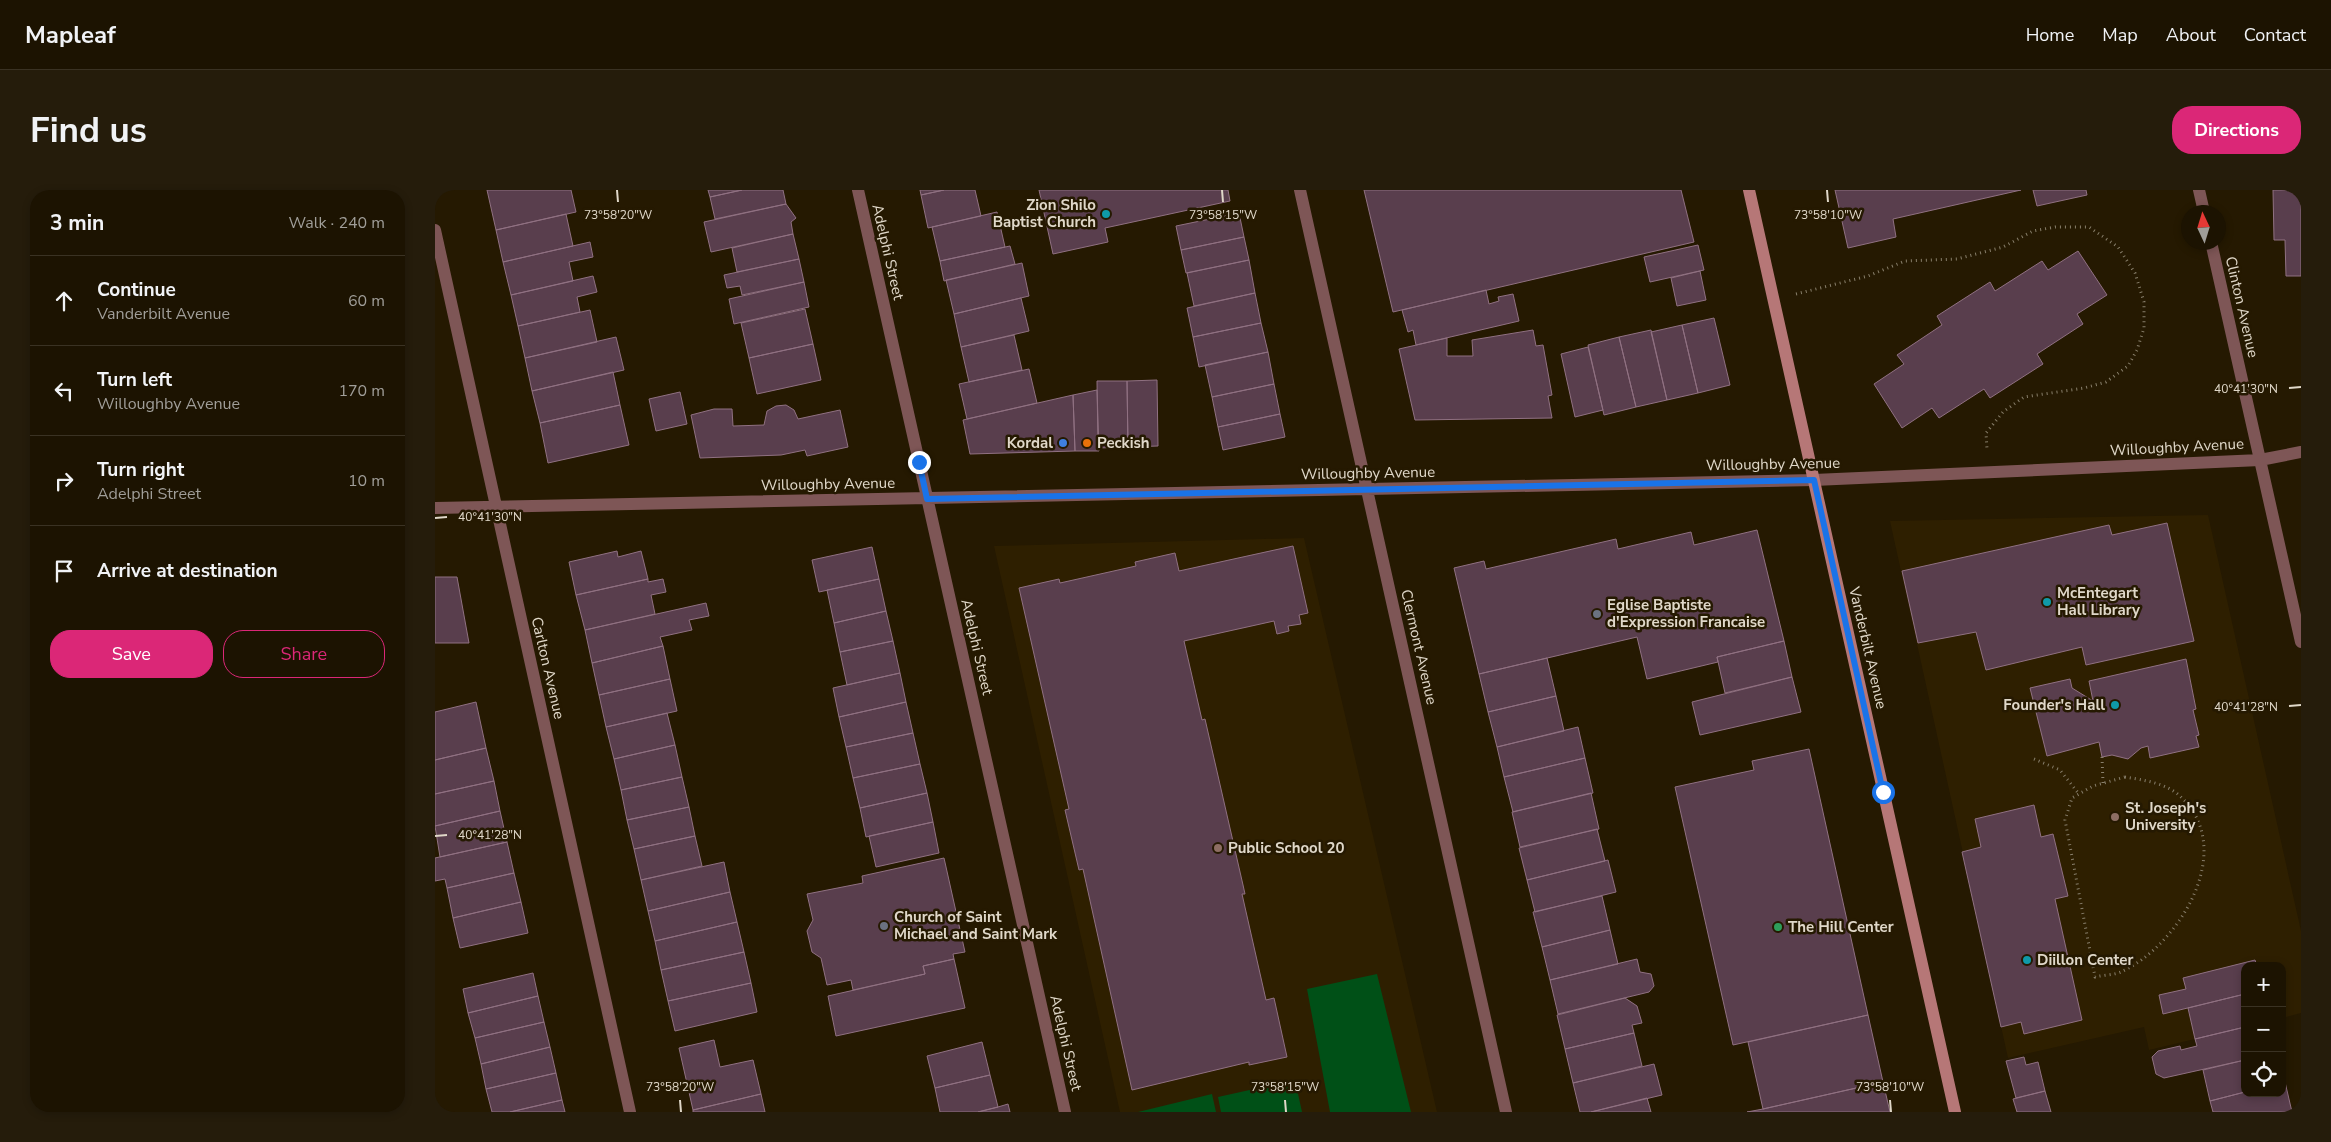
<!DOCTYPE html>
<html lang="en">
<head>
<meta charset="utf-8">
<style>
	body { margin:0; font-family:"Nunito Sans",sans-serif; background:#251c0b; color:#f1f3f6 }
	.controls { position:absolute; right:15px; bottom:15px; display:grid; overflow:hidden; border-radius:10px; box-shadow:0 2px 8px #0003 }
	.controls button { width:45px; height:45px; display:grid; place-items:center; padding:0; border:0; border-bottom:1px solid #3a3223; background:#1c1301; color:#f1f3f6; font:25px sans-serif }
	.compass { position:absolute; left:1746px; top:15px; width:45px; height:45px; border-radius:50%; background:#1c1301; box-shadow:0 2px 8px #0003; rotate:356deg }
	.stop { position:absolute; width:15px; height:15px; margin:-11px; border:4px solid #1a73e8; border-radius:50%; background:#fff }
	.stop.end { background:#1a73e8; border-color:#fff; box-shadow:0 1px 5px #0008 }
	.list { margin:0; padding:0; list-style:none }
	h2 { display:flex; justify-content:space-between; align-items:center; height:65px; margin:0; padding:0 20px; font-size:21px }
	h2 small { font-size:16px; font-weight:400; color:#a09e99 }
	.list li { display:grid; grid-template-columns:32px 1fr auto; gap:15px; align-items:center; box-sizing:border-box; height:90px; padding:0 20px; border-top:1px solid #3a3223 }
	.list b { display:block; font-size:19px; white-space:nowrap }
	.list p { margin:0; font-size:16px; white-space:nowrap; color:#a09e99 }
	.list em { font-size:16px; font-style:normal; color:#a09e99 }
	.actions { display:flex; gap:10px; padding:15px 20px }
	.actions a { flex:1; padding:11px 0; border:1px solid #db2777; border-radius:20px; text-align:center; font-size:18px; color:#db2777 }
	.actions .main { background:#db2777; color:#fff }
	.icon { flex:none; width:28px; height:28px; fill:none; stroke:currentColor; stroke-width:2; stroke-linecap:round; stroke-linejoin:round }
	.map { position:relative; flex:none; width:1866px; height:922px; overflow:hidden; border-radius:20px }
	header { display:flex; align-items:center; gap:30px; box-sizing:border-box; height:70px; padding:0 25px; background:#1c1301; border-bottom:1px solid #3a3223 }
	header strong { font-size:24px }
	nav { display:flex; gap:28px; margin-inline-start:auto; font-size:18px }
	.intro { display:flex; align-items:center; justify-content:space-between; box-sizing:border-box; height:120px; padding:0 30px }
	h1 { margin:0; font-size:35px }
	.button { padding:12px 22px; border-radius:20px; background:#db2777; color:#fff; font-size:18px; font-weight:700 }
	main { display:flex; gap:30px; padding:0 30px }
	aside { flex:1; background:#1c1301; border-radius:20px; box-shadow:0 2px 8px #0003 }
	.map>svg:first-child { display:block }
</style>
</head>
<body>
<header>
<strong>Mapleaf</strong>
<nav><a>Home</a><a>Map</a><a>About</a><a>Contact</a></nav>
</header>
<div class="intro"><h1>Find us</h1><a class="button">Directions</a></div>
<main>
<aside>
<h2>3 min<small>Walk · 240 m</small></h2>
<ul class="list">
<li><svg class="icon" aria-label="ahead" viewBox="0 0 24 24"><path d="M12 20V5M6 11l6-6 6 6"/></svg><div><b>Continue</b><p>Vanderbilt Avenue</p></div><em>60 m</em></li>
<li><svg class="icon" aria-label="left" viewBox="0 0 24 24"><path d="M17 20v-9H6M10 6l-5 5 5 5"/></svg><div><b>Turn left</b><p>Willoughby Avenue</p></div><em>170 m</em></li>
<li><svg class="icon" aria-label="right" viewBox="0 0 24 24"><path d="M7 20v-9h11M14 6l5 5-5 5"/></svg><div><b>Turn right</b><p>Adelphi Street</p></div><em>10 m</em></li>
<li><svg class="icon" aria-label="arrive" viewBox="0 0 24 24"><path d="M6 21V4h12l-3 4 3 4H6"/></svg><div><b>Arrive at destination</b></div></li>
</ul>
<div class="actions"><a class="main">Save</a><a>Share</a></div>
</aside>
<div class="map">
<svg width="1866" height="922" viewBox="0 0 1866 922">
	<rect width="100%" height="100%" fill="#251901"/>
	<path fill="#2e1f00" d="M 1773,325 L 1866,741 L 1866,823 L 1847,828 L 1847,776 L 1810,776 L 1810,837 L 1714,860 L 1709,837 L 1573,868 L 1455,331 Z
		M 869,348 L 1002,922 L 685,922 L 559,356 Z"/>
	<path fill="#005017" d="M 942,784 L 976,922 L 895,922 L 872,799 Z
		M 860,890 L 867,922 L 786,922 L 783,907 Z
		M 777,904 L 781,922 L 703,922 Z"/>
	<path fill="#593e4d" stroke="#907182" d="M 52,0 L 136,0 L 141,22 L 61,40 Z
		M 273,0 L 307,0 L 275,7 Z
		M 307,0 L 348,0 L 351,14 L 280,29 L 275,7 Z
		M 485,0 L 509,0 L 486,5 Z
		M 509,0 L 540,0 L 546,26 L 493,38 L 486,5 Z
		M 604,0 L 793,0 L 795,11 L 670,38 L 673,52 L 618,64 Z
		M 929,0 L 1246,0 L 1259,52 L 958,122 Z
		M 1400,0 L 1586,0 L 1458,29 L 1461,47 L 1413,58 Z
		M 1598,0 L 1651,0 L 1652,5 L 1602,16 Z
		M 1838,0 L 1866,0 L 1866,86 L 1851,86 L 1850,50 L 1839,50 Z
		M 351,14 L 361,28 L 356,32 L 358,44 L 276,62 L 269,32 Z
		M 562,22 L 570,57 L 505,71 L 497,37 Z
		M 804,23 L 809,47 L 746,60 L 741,36 Z
		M 131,24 L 138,56 L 68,72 L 61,40 Z
		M 358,44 L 364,69 L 302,82 L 297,58 Z
		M 809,47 L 814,70 L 751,83 L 746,60 Z
		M 155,52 L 158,67 L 134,72 L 138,91 L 76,105 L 68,72 Z
		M 1263,55 L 1269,80 L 1215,92 L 1209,67 Z
		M 575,56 L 580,74 L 509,91 L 505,71 Z
		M 1643,61 L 1672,105 L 1642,124 L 1648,134 L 1602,164 L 1608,174 L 1555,208 L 1549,199 L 1504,228 L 1497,218 L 1467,238 L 1439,194 L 1469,174 L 1462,165 L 1507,135 L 1502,126 L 1555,92 L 1560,101 L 1607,71 L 1613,80 Z
		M 364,69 L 369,92 L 307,105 L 305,96 L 292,98 L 289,85 Z
		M 814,70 L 820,103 L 759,116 L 752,83 Z
		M 587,73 L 594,106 L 519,124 L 511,90 Z
		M 1265,81 L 1271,110 L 1242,116 L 1236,88 Z
		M 158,86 L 162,102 L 142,107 L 145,122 L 83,136 L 76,105 Z
		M 369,92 L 374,117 L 299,134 L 294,109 Z
		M 1051,100 L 1054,114 L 1064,111 L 1063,107 L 1078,104 L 1084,131 L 981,155 L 978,140 L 973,142 L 967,120 Z
		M 820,103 L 826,133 L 758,147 L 752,118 Z
		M 586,108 L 594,141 L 526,157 L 519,124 Z
		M 370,119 L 378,154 L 314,168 L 306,133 Z
		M 155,120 L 162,152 L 90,168 L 83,136 Z
		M 1279,128 L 1295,195 L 1263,203 L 1247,135 Z
		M 826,133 L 833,162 L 764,177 L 758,147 Z
		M 1247,135 L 1263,203 L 1232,210 L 1216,142 Z
		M 1098,140 L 1101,156 L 1108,155 L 1117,205 L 1113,206 L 1117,228 L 980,230 L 964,159 L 1012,148 L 1012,166 L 1038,166 L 1037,150 Z
		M 1216,140 L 1232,210 L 1201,217 L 1184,147 Z
		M 579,145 L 587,180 L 534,192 L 526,157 Z
		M 181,147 L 189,180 L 97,201 L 90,168 Z
		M 1184,147 L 1201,217 L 1169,225 L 1153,155 Z
		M 378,154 L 386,190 L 322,204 L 314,168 Z
		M 1153,157 L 1168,220 L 1140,227 L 1126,164 Z
		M 833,162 L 839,194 L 777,207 L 770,175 Z
		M 594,179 L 602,213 L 532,229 L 524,194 Z
		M 178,182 L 185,215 L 105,233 L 97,201 Z
		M 722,190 L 723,256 L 693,257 L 692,191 Z
		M 662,191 L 692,191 L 693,257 L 663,258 Z
		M 839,194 L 845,224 L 783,237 L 777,207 Z
		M 662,200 L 664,261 L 640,261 L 638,205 Z
		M 245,202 L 252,234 L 221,241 L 214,209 Z
		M 638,205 L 640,261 L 535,264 L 528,230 Z
		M 185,215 L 194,255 L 113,273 L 105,233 Z
		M 351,215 L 359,220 L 363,229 L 405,220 L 413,257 L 372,266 L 370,260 L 346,265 L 265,268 L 256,225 L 279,219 L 297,219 L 298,236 L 329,235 L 332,221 L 341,216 Z
		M 845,224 L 850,247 L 788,260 L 783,237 Z
		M 1732,333 L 1759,451 L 1651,475 L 1647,457 L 1551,480 L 1541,442 L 1483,453 L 1467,381 L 1674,335 L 1677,345 Z
		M 1322,340 L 1349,451 L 1282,467 L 1283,472 L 1212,489 L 1202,447 L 1044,484 L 1019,378 L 1049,371 L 1051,379 L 1181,349 L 1183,359 L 1256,342 L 1259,355 Z
		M 858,356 L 873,423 L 864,425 L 866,434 L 853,436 L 854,441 L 842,444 L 839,431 L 749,451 L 767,530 L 770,529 L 808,695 L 810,704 L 807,704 L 831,810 L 839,808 L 852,867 L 814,875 L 814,872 L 697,900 L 648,679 L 644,680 L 630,620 L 634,619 L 584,398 L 624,389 L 625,393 L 701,376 L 700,372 L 740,363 L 744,381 Z
		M 437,357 L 444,389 L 384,402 L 377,370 Z
		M 182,361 L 183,367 L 206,361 L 213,389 L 141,405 L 134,372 Z
		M 0,387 L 22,387 L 34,453 L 0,453 Z
		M 213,389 L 213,392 L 228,389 L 231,402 L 216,405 L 220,424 L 150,440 L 141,405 Z
		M 444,389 L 451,421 L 399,433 L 392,400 Z
		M 271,413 L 274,426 L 254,430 L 257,440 L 225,447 L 228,456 L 157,473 L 150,440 Z
		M 451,421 L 458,451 L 405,462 L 399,433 Z
		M 458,451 L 465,483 L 412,495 L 405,462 Z
		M 1349,451 L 1357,487 L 1290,503 L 1282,467 Z
		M 228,456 L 235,489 L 164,505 L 157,473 Z
		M 1112,468 L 1121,506 L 1053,522 L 1044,484 Z
		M 1751,469 L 1761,519 L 1758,520 L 1764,545 L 1761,546 L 1764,557 L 1715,568 L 1713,556 L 1706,558 L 1693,569 L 1677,565 L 1667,567 L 1664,552 L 1612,566 L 1595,498 L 1635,489 L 1637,498 L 1658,511 L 1654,491 Z
		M 465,483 L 471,512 L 404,527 L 398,498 Z
		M 1357,487 L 1366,522 L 1265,545 L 1257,512 Z
		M 235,489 L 242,521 L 171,537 L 164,505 Z
		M 1121,506 L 1129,541 L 1062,557 L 1053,522 Z
		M 41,512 L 51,558 L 0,570 L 0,522 Z
		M 471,512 L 478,543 L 411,557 L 404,527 Z
		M 232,523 L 240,555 L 179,569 L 171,537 Z
		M 1143,537 L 1150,568 L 1069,587 L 1062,557 Z
		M 478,543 L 485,574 L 418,588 L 411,557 Z
		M 240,555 L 247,587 L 186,600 L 179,569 Z
		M 51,558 L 59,591 L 0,604 L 0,570 Z
		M 1374,559 L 1433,825 L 1298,855 L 1240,597 L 1319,580 L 1317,571 Z
		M 1150,568 L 1158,603 L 1078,622 L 1069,587 Z
		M 485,574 L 492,603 L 425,618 L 418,588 Z
		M 247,587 L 254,617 L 192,630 L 186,600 Z
		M 59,591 L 65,621 L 0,636 L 0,604 Z
		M 492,603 L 498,632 L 431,647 L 425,618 Z
		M 1156,603 L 1164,639 L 1085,657 L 1077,622 Z
		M 1599,615 L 1606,647 L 1618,644 L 1633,706 L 1620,709 L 1647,830 L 1589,844 L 1586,832 L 1566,837 L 1527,662 L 1546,657 L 1540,629 Z
		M 254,617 L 260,646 L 199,659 L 192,630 Z
		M 65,621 L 72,652 L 5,667 L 0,636 Z
		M 498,632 L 504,663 L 441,677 L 434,646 Z
		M 1162,639 L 1170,671 L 1092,690 L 1084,658 Z
		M 260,646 L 267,676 L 206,690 L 199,659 Z
		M 72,652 L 79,683 L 12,698 L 10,689 L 0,691 L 0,668 Z
		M 509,668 L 530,762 L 518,764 L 519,769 L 488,776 L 490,784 L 418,800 L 416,790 L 392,795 L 386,768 L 377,762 L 372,741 L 378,730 L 372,704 L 428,693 L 427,686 Z
		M 1173,670 L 1181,702 L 1100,722 L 1092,690 Z
		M 289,672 L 295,702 L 213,721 L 206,690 Z
		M 79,683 L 86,712 L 18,728 L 12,698 Z
		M 295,702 L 302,732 L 220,751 L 213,721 Z
		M 1167,706 L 1175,740 L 1107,757 L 1098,722 Z
		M 86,712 L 93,743 L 25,758 L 18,728 Z
		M 302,732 L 309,762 L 226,780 L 220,751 Z
		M 1175,740 L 1183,774 L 1115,790 L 1107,757 Z
		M 309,762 L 316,793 L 233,811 L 226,780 Z
		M 519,769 L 530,818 L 401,846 L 393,806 L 490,784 L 488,776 Z
		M 1202,769 L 1205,782 L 1216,784 L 1219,796 L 1214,802 L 1123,824 L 1115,790 Z
		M 1820,770 L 1822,776 L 1810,776 L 1810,804 L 1728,824 L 1724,805 L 1751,799 L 1748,788 Z
		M 98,783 L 103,806 L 33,823 L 28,799 Z
		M 316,793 L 322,822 L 240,841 L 233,811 Z
		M 1810,804 L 1810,837 L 1760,849 L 1753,818 Z
		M 103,806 L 109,832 L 40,848 L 33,823 Z
		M 1190,808 L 1202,816 L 1207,833 L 1197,835 L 1199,843 L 1130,859 L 1122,825 Z
		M 1433,825 L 1448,892 L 1328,919 L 1313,852 Z
		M 109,832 L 115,857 L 46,874 L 40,848 Z
		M 1810,837 L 1810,870 L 1729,888 L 1721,884 L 1717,867 L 1723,861 L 1745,856 L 1746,860 L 1762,856 L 1760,849 Z
		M 1199,843 L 1207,876 L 1138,893 L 1130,859 Z
		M 279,850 L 285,877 L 318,870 L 326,904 L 258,920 L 244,858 Z
		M 547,852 L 555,885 L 500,898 L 492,866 Z
		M 115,857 L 121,883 L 51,899 L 46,874 Z
		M 1589,867 L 1591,875 L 1603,872 L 1610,901 L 1581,908 L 1571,871 Z
		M 1810,870 L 1810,902 L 1775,911 L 1768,880 Z
		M 1219,874 L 1227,905 L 1156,922 L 1145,922 L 1138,893 Z
		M 121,883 L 127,910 L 75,922 L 57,922 L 51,899 Z
		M 555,885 L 563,917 L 543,922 L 505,922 L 500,898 Z
		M 1448,892 L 1455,922 L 1312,922 L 1328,919 Z
		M 1850,892 L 1857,922 L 1778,922 L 1775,911 L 1810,902 L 1847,903 L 1847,893 Z
		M 1610,901 L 1616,922 L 1582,922 L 1578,909 Z
		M 326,904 L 330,922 L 258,922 L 258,920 Z
		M 1212,908 L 1216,922 L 1156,922 Z
		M 127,910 L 130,922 L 75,922 Z
		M 573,914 L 575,922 L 543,922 L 563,917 Z"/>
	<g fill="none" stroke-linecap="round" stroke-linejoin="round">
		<path stroke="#887f6b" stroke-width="3" stroke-dasharray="1 4" stroke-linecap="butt" d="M 1361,104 L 1433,86 L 1470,71 L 1522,69 L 1568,57 L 1598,41 L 1620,37 L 1654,37 L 1683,57 L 1700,83 L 1709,112 L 1709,138 L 1702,160 L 1693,176 L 1671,192 L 1649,198 L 1589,207 L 1568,222 L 1551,243 L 1552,259
			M 1667,567 L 1668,593
			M 1599,569 L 1625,580 L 1644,604
			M 1690,587 C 1708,590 1732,593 1746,607 C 1803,661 1743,756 1686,782 C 1679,785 1668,785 1660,787 L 1630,630 L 1637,608 L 1658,596 Z"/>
		<path stroke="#7e5656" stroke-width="12" d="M 423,0 L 630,922
			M 865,0 L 1071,922
			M 1764,0 L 1769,22
			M 0,40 L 195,922
			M 1776,52 L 1866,452
			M 0,318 L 1379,290 L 1825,270 L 1866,262"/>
		<path stroke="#b67777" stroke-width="12" d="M 1314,0 L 1520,922"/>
	</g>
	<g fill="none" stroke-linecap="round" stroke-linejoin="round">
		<path stroke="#1a73e8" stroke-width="6" d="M 484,272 L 492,309 L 1379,290 L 1448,602"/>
	</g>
	<path fill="none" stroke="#e0d8c9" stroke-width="2" d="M 182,0 L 183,12M 787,0 L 788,12M 1392,0 L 1393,12M 1854,198 L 1866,197M 0,328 L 12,327M 1854,516 L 1866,515M 0,646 L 12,645M 245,910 L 246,922M 850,910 L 851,922M 1455,910 L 1456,922"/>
	<g fill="#0f9aa8" stroke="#251901" stroke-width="2">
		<circle cx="671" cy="24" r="5"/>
		<circle cx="1612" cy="412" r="5"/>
		<circle cx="1680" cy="515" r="5"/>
		<circle cx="1592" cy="770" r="5"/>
	</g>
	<circle fill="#3f7fe0" stroke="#251901" stroke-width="2" cx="628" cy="253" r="5"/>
	<circle fill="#e8710a" stroke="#251901" stroke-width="2" cx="652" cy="253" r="5"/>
	<g fill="#6b7280" stroke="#251901" stroke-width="2">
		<circle cx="1162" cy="424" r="5"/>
		<circle cx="449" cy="736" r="5"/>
	</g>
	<g fill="#8d6e63" stroke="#251901" stroke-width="2">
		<circle cx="1680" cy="627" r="5"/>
		<circle cx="783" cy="658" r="5"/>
	</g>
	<circle fill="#2e9e5b" stroke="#251901" stroke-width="2" cx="1343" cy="737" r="5"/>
	<g text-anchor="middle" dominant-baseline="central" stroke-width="5" stroke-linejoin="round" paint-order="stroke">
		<g font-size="15" font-weight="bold" fill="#e0d8c9" stroke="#251901" text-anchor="start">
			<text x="661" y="15" text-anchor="end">Zion Shilo<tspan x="661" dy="17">Baptist Church</tspan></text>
			<text x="618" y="253" text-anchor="end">Kordal</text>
			<text x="662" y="253">Peckish</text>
			<text x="1622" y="403">McEntegart<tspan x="1622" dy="17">Hall Library</tspan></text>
			<text x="1172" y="415">Eglise Baptiste<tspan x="1172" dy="17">d'Expression Francaise</tspan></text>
			<text x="1670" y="515" text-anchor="end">Founder's Hall</text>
			<text x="1690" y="618">St. Joseph's<tspan x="1690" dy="17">University</tspan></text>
			<text x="793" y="658">Public School 20</text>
			<text x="459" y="727">Church of Saint<tspan x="459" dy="17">Michael and Saint Mark</tspan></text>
			<text x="1353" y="737">The Hill Center</text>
			<text x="1602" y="770">Diillon Center</text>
		</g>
		<g font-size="15" fill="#e0d8c9" stroke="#251901">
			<text transform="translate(453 62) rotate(77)">Adelphi Street</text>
			<text transform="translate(1807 117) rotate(77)">Clinton Avenue</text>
			<text transform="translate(1742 257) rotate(-3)">Willoughby Avenue</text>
			<text transform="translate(1338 274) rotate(-1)">Willoughby Avenue</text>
			<text transform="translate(933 283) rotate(-1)">Willoughby Avenue</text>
			<text transform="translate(393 294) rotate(-1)">Willoughby Avenue</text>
			<text transform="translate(542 457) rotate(77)">Adelphi Street</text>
			<text transform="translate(984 457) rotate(77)">Clermont Avenue</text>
			<text transform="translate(1433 458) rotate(77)">Vanderbilt Avenue</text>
			<text transform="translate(113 478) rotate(77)">Carlton Avenue</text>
			<text transform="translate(631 853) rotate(77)">Adelphi Street</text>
		</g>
	</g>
	<g font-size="12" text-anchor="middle" fill="#e0d8c9" stroke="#251901" stroke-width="5" stroke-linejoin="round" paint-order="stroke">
		<text x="183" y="29">73°58'20"W</text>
		<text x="788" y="29">73°58'15"W</text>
		<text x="1393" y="29">73°58'10"W</text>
		<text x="1811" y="203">40°41'30"N</text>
		<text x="55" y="331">40°41'30"N</text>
		<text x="1811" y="521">40°41'28"N</text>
		<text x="55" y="649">40°41'28"N</text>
		<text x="245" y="901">73°58'20"W</text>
		<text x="850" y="901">73°58'15"W</text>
		<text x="1455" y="901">73°58'10"W</text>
	</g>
</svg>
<div class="controls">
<button>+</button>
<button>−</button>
<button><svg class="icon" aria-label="locate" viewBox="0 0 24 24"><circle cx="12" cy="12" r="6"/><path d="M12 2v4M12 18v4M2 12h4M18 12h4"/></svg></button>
</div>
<svg class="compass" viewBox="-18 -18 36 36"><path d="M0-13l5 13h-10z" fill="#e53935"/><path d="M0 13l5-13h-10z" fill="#a09e99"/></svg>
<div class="stop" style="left:1448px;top:602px"></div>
<div class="stop end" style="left:484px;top:272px"></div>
</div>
</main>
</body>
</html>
